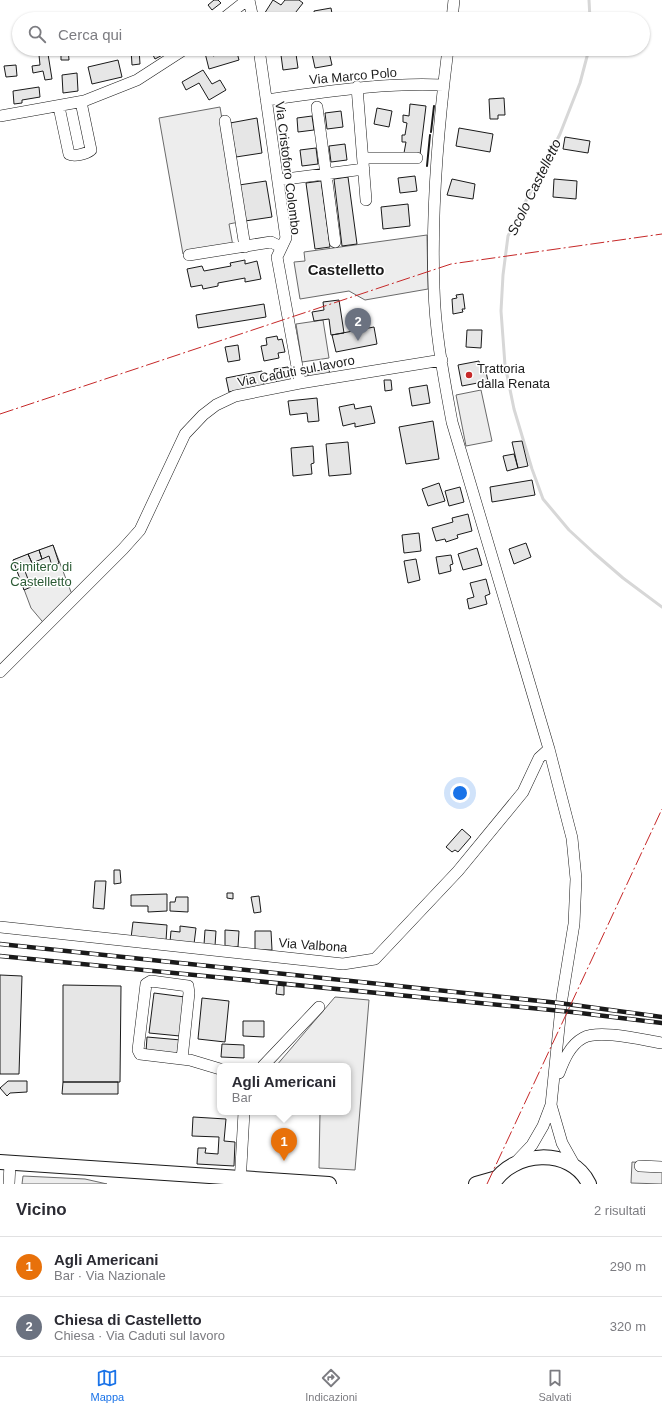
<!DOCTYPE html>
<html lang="it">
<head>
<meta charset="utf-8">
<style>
	body { margin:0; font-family:Arial,sans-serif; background:#f7f7f7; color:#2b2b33 }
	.you { position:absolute; left:460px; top:793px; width:14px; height:14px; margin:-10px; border:3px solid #fff; border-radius:50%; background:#1a73e8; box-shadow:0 0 0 6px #1a73e833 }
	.badge { display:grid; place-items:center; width:26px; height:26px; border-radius:50%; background:#1a73e8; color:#fff; font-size:13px; font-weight:700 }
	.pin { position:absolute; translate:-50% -33px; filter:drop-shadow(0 1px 2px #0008) }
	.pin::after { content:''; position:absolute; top:21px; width:14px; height:12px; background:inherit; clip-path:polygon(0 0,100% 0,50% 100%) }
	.popup { position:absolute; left:217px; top:1063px; width:134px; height:52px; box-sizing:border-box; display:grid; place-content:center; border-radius:8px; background:#fff; filter:drop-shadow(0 1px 3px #0005); font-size:13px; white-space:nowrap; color:#7c7c81 }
	.popup b { font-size:15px; color:#2b2b33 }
	.popup::after { content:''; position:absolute; left:50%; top:100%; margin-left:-8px; border:8px solid transparent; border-top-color:#fff }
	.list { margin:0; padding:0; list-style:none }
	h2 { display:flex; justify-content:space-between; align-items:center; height:52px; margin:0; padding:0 16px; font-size:17px }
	h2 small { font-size:13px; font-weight:400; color:#7c7c81 }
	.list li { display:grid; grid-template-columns:26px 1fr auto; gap:12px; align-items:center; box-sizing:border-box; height:60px; padding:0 16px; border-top:1px solid #e1e1e2 }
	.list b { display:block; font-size:15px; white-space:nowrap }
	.list p { margin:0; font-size:13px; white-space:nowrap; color:#7c7c81 }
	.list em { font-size:13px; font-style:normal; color:#7c7c81 }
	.icon { flex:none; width:22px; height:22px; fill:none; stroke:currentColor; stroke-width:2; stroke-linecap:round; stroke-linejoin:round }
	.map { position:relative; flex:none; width:662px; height:1184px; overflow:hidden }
	.search { position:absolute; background:#fff; box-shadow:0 1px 3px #0004; left:12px; right:12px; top:12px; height:44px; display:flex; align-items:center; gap:10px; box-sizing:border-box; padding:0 14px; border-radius:22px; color:#7c7c81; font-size:15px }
	.sheet { height:172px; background:#fff }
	nav { display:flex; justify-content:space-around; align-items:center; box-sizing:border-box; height:56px; border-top:1px solid #e1e1e2; background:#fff; font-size:11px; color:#7c7c81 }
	nav a { display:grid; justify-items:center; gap:2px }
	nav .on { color:#1a73e8 }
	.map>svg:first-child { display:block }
</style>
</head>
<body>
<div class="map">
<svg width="662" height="1184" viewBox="0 0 662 1184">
	<rect width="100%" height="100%" fill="#fff"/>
	<path fill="#ededed" stroke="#6a6a6a" d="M 220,107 L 239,222 L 229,224 L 233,246 L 183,254 L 159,118 Z
		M 427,235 L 428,289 L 365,300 L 349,291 L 300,299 L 294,262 L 305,261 L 304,252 Z
		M 323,320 L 329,358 L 302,362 L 296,324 Z
		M 481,390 L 492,441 L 466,446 L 456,395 Z
		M 53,545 L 71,592 L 75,597 L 47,627 L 31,608 L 13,560 Z
		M 335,997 L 369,1000 L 355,1170 L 319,1168 L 320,1112 L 348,1112 L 348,1066 L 276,1066 Z
		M 632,1162 L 662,1164 L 662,1184 L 631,1183 Z
		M 23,1176 L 85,1179 L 107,1184 L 22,1184 Z"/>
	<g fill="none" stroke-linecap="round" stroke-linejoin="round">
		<path stroke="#d7d7d7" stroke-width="3" d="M 589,0 L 590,19
			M 589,49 L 580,83 L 560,134 L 508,236 L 503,275 L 501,311 L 505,365 L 514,409 L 532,469 L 543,499 L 569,530 L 594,553 L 623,578 L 662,607"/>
	</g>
	<path fill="#e6e6e6" stroke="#1a1a1a" d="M 214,0 L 218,0 L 221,3 L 212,10 L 208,5 Z
		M 273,0 L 281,5 L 285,0 L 299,0 L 303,3 L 292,17 L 288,14 L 284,19 L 261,19 Z
		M 331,8 L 333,19 L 315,19 L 314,11 Z
		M 61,49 L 68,49 L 69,60 L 61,60 Z
		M 131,49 L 139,49 L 140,64 L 132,65 Z
		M 150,49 L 166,49 L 168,52 L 155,59 Z
		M 236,49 L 239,60 L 209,69 L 205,53 L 211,52 L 213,56 Z
		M 284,49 L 301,49 L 302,53 L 296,54 L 298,68 L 283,70 L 281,55 L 285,55 Z
		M 316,49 L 333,49 L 334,52 L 329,52 L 332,65 L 315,68 L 312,54 L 317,53 Z
		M 48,54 L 52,79 L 45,80 L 43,71 L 33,73 L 32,66 L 40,65 L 39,55 Z
		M 118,60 L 122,77 L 92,84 L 88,67 Z
		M 16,65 L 17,76 L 6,77 L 4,66 Z
		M 203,70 L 212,84 L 220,80 L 226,90 L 209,100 L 199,83 L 186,90 L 182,82 Z
		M 77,73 L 78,91 L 63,93 L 62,75 Z
		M 39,87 L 40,97 L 22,100 L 22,103 L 14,104 L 13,91 Z
		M 504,98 L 505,115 L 498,115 L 498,119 L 490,119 L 489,99 Z
		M 410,104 L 426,106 L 420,155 L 404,153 L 406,142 L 402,142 L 402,135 L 405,135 L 407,123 L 403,122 L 403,115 L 409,116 Z
		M 377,108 L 392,111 L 389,127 L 374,124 Z
		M 341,111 L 343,127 L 327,129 L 325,113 Z
		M 312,116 L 314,130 L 298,132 L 297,118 Z
		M 257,118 L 262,153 L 236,157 L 230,123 Z
		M 459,128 L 493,134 L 490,152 L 456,146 Z
		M 565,137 L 590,141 L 588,153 L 563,149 Z
		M 345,144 L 347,160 L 331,162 L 329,146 Z
		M 316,148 L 318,164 L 302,166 L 300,150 Z
		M 415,176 L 417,191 L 400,193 L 398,178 Z
		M 348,177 L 357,244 L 342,246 L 334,179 Z
		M 452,179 L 475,184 L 473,199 L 447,195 Z
		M 554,179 L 577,181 L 576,199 L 553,197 Z
		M 266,181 L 272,217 L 245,221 L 239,185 Z
		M 321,181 L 330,247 L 315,249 L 306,183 Z
		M 408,204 L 410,226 L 383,229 L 381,207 Z
		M 245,260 L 245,264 L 257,261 L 261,279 L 245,282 L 245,278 L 218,283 L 218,286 L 203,289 L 202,285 L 191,287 L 187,269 L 202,266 L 204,271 L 231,266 L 230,263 Z
		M 463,294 L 465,309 L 462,309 L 463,312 L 453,314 L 452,299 L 457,298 L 456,295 Z
		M 339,300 L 344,333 L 331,335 L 329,319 L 314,321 L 312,312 L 324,310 L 323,302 Z
		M 264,304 L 266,317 L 198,328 L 196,315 Z
		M 374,327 L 377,344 L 336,352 L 332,335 Z
		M 467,330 L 482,330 L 481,348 L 466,347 Z
		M 277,336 L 278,340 L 282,339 L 285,352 L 278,353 L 279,358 L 264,361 L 261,346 L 267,345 L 266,338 Z
		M 238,345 L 240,360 L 228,362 L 225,347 Z
		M 479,361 L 481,373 L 486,372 L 488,381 L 462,386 L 458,365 Z
		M 288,367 L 291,383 L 277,385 L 274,369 Z
		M 329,369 L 330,377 L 308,380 L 308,372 Z
		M 262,371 L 264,385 L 229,392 L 226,378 Z
		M 384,380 L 391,380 L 392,390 L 385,391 Z
		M 427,385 L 430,403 L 412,406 L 409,388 Z
		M 317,398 L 319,421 L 308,422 L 307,413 L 290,415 L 288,401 Z
		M 354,404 L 355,409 L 371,406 L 375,423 L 355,427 L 355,423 L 343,426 L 339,407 Z
		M 433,421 L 439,459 L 406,464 L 399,427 Z
		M 522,441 L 528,466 L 518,468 L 512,442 Z
		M 348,442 L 351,474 L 329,476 L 326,444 Z
		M 313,446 L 314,463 L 311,464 L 312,474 L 293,476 L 291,448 Z
		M 514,454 L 518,468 L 507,471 L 503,456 Z
		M 532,480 L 535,495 L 492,502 L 490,487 Z
		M 439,483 L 445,501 L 428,506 L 422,489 Z
		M 460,487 L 464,502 L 449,506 L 445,491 Z
		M 468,514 L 472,531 L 457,535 L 458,538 L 446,542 L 445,539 L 436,541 L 432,528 L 453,522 L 452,518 Z
		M 419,533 L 421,551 L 404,553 L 402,535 Z
		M 526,543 L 531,557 L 514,564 L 509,549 Z
		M 53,545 L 59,563 L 52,566 L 49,556 L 42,559 L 39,550 Z
		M 477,548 L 482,565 L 463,570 L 458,554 Z
		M 39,550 L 42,559 L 32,563 L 28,554 Z
		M 28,554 L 32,563 L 23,566 L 31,587 L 24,590 L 13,560 Z
		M 451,555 L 453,564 L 450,565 L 451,571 L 439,574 L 436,557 Z
		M 416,559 L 420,580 L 408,583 L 404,561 Z
		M 486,579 L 490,594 L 485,596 L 487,604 L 469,609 L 467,599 L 474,597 L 470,583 Z
		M 462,829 L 471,837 L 458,852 L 455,850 L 452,852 L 446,847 Z
		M 114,870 L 120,870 L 121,883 L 114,884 Z
		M 95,881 L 106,881 L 104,909 L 93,908 Z
		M 227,893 L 233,893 L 233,899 L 227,898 Z
		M 167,894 L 167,911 L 148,912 L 148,906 L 131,906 L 131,895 Z
		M 259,896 L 261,912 L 254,913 L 251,897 Z
		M 176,897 L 188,897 L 188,912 L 170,911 L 170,902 L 175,902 Z
		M 133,922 L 167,925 L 166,941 L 131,938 Z
		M 180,926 L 196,928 L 194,944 L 170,942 L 171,931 L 180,932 Z
		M 205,930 L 216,931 L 215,946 L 204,945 Z
		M 225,930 L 239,931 L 238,947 L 225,946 Z
		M 255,931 L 271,931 L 272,950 L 255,950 Z
		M 0,975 L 22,976 L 19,1074 L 0,1074 Z
		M 63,985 L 121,986 L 120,1082 L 63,1082 Z
		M 277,985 L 284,986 L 284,995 L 276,994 Z
		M 154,993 L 185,997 L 180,1036 L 149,1033 Z
		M 202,998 L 229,1001 L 225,1042 L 198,1039 Z
		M 243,1021 L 264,1021 L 264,1037 L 243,1036 Z
		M 147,1037 L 181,1040 L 179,1055 L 146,1052 Z
		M 222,1044 L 244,1045 L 244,1058 L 221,1057 Z
		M 8,1081 L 27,1081 L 27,1092 L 10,1093 L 7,1096 L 0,1088 Z
		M 63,1082 L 118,1082 L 118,1094 L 62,1094 Z
		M 193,1117 L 226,1119 L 224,1141 L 235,1142 L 234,1166 L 197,1164 L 198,1148 L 206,1148 L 205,1153 L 218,1154 L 219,1137 L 192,1136 Z"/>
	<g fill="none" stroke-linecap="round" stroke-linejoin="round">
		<defs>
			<path id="minor" d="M 249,0 L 253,19
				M 223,19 L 247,0
				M 452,19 L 454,0
				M 259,49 L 286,238 L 277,257 L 300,383
				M 448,49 C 438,128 431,208 434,288 C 435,333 444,378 452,422 L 549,749 L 572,838 L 576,879 L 574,924 L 562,998 L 551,1105 L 543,1126 L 532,1145 L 515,1163
				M 357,87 L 366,200
				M 266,100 C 325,92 384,82 444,85
				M 59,107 L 69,154 C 74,157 86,154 91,150 L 81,102
				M 317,107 L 335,242
				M 0,116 L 84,101 L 137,80 L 185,49
				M 225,121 L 245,247
				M 363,158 L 417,158
				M 278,180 L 364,169
				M 189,255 L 271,242 L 281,247
				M 0,672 L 123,549 L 140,530 L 185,434 L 203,415 L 216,405 L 235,396 L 300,383 L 442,360
				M 0,927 L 343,964 L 375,959 L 458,871 L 523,792 L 539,758 L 549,749
				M 182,1059 L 189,993 L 188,986 L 151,981 L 146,984 L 138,1050 L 140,1054 L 190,1060 L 220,1069
				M 263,1066 L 319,1007
				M 559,1073 C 564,1060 570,1045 583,1038 C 599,1029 643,1040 662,1043
				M 551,1105 L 562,1143 L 576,1168
				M 640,1166 L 662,1167
				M 9,1184 L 10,1163
				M 240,1184 L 244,1112"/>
			<path id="major" d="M 0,1162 L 329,1184
				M 476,1184 L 497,1178
				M 493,1184 C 512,1151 571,1146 589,1184"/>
		</defs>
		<use href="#minor" stroke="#1a1a1a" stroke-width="12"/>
		<use href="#major" stroke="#1a1a1a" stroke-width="16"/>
		<use href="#minor" stroke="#fff" stroke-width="11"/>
		<use href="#major" stroke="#fff" stroke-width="14"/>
		<defs>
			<path id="rail" d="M 0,944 L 559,1003 L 662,1017
				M 0,956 L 572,1012 L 662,1023"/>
		</defs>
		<use href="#rail" stroke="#1a1a1a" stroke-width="4.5"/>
		<use href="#rail" stroke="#fff" stroke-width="3" stroke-dasharray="9" stroke-linecap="butt"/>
		<path stroke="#1a1a1a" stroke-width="2" d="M 431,132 L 434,106
			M 427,166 L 430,135"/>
		<path stroke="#c62828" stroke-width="1" stroke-dasharray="14 3 2 3" stroke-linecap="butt" d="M 0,414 L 451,264 L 662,234
			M 487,1184 L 662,809"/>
	</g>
	<circle fill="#c62828" stroke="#fff" stroke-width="1.5" cx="469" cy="375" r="4"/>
	<g text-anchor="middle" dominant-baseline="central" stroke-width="3" stroke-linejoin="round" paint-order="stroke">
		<g font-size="13" fill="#1a1a1a" stroke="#fff">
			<text transform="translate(353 76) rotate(-5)">Via Marco Polo</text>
			<text transform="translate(288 168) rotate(83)">Via Cristoforo Colombo</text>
			<text transform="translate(296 371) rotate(-11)">Via Caduti sul lavoro</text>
			<text transform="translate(313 945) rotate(4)">Via Valbona</text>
		</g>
		<g font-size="13" fill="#1a1a1a" stroke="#fff" text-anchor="start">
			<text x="477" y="368">Trattoria<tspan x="477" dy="15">dalla Renata</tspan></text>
		</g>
		<g font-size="13" fill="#2b5a34" stroke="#fff">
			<text x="41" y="566">Cimitero di<tspan x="41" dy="15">Castelletto</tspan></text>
		</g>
		<g font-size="14" font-style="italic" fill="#1a1a1a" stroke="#fff">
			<text transform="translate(534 187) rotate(-64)">Scolo Castelletto</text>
		</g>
		<g font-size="15" font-weight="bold" fill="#1a1a1a" stroke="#fff">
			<text x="346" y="269">Castelletto</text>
		</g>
	</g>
</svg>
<div class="you"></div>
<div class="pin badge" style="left:284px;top:1161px;background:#e8710a">1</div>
<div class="popup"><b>Agli Americani</b>Bar</div>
<div class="pin badge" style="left:358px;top:341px;background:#6b7280">2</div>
<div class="search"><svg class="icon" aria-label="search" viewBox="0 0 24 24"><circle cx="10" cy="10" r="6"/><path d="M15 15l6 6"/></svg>Cerca qui</div>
</div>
<section class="sheet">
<h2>Vicino<small>2 risultati</small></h2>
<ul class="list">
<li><span class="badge" style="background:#e8710a">1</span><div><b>Agli Americani</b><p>Bar · Via Nazionale</p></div><em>290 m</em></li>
<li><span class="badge" style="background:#6b7280">2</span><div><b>Chiesa di Castelletto</b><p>Chiesa · Via Caduti sul lavoro</p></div><em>320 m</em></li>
</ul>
</section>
<nav>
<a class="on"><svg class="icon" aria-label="map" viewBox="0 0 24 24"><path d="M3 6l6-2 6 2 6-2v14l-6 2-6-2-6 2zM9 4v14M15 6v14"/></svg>Mappa</a>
<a><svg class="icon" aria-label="directions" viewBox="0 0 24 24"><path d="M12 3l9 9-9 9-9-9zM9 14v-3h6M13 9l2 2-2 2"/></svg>Indicazioni</a>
<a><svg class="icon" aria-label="saved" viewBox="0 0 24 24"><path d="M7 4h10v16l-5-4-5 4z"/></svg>Salvati</a>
</nav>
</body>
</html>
